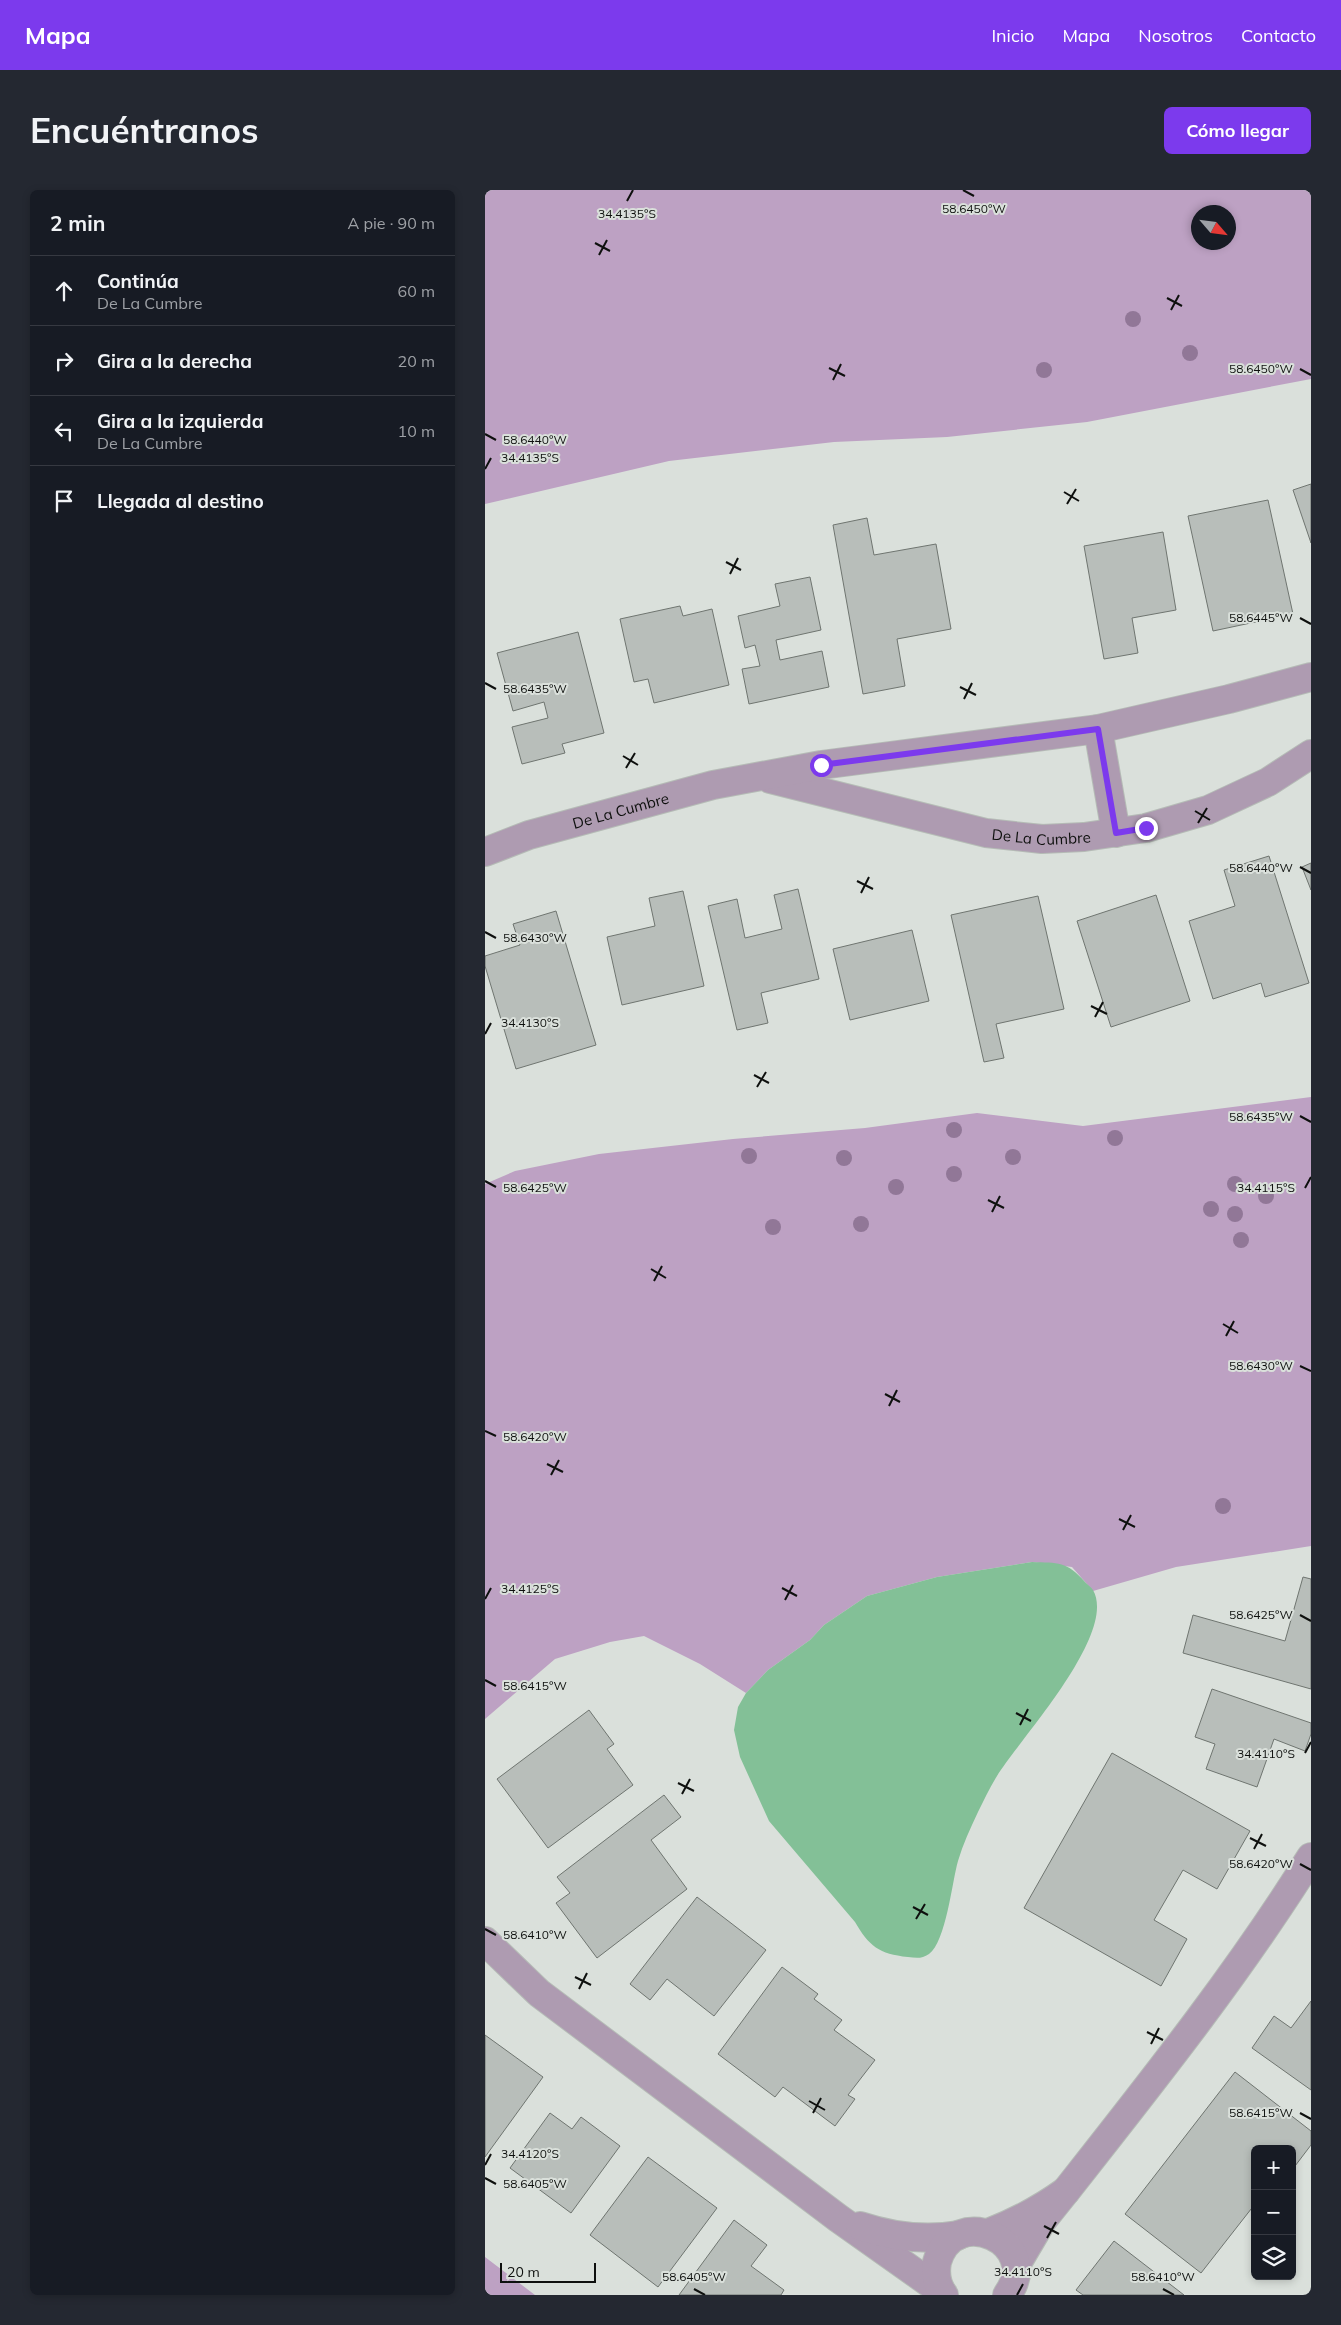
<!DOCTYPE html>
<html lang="es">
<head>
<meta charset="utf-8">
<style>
	body { margin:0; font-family:Mulish,sans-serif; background:#242831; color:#f1f3f6 }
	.controls { position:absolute; right:15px; bottom:15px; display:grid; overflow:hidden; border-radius:8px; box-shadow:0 2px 8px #0003 }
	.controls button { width:45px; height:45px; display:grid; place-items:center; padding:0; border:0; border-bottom:1px solid #363941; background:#171b24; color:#f1f3f6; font:25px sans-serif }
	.compass { position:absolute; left:706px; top:15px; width:45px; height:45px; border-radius:50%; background:#171b24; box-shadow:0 2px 8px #0003; rotate:118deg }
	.scale { position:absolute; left:15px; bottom:12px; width:96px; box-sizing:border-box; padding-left:5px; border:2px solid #0e100e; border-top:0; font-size:14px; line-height:18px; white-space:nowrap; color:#0e100e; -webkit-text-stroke:4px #dae0db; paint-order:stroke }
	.stop { position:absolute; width:15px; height:15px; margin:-11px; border:4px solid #7c3aed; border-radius:50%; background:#fff }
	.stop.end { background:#7c3aed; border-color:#fff; box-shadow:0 1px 5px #0008 }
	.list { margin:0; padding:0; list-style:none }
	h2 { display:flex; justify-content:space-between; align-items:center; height:65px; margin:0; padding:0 20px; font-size:21px }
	h2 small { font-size:16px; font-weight:400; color:#9ea1a6 }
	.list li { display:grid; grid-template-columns:32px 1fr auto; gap:15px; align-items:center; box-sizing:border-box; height:70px; padding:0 20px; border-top:1px solid #363941 }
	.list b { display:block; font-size:19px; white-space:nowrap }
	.list p { margin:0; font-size:16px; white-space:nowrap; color:#9ea1a6 }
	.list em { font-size:16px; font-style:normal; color:#9ea1a6 }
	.icon { flex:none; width:28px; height:28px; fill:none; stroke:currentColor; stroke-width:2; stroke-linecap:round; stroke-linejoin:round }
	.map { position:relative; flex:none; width:826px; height:2105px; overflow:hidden; border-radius:8px }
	header { display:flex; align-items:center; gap:30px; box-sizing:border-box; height:70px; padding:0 25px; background:#7c3aed; color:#fff }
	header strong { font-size:24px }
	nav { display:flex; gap:28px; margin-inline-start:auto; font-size:18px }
	.intro { display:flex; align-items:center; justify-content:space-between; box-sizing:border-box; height:120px; padding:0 30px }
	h1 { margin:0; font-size:35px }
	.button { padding:12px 22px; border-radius:8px; background:#7c3aed; color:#fff; font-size:18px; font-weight:700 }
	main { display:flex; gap:30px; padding:0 30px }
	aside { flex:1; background:#171b24; border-radius:8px; box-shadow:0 2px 8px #0003 }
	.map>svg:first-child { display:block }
</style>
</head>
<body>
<header>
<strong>Mapa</strong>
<nav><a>Inicio</a><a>Mapa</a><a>Nosotros</a><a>Contacto</a></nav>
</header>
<div class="intro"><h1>Encuéntranos</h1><a class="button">Cómo llegar</a></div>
<main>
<aside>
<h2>2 min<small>A pie · 90 m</small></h2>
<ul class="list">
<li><svg class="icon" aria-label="ahead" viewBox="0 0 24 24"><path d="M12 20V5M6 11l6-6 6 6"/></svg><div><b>Continúa</b><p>De La Cumbre</p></div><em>60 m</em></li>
<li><svg class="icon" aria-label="right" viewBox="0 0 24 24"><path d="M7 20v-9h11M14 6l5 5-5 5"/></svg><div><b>Gira a la derecha</b></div><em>20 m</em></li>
<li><svg class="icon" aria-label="left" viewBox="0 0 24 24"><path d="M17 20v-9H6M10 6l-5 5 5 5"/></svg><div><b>Gira a la izquierda</b><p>De La Cumbre</p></div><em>10 m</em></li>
<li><svg class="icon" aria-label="arrive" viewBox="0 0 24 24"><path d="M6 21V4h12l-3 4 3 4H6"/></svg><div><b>Llegada al destino</b></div></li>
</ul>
</aside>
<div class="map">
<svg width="826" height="2105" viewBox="0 0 826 2105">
	<rect width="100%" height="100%" fill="#dae0db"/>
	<path fill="#bda1c3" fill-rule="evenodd" d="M 0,0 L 826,0 L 826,189 L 602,232 L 462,247 L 349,252 L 184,271 L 0,314 ZM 714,22 L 744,22 L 744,52 L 714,52 Z
		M 826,907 L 826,1356 L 691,1377 L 608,1401 L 587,1377 L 547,1372 L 452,1387 L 382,1406 L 339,1435 L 325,1450 L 283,1480 L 261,1503 L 215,1474 L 159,1446 L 125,1452 L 70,1469 L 0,1529 L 0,994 L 30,981 L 114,964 L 248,949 L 380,938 L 492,923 L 598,936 Z
		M 0,2067 L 50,2105 L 0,2105 Z"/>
	<path fill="#83c097" d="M 547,1372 C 573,1373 582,1371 600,1392 C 602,1394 606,1397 608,1400 C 633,1444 534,1550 512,1586 C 505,1597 499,1610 493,1622 C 485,1639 478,1654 473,1671 C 467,1692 461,1752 444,1764 C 437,1769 431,1768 423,1767 C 394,1764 384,1756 370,1732 L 284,1631 L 255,1567 L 249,1540 L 253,1517 L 261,1503 L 283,1480 L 325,1450 L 339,1435 L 382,1406 L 452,1387 Z"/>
	<path fill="#b8beba" stroke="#6f7570" d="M 826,294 L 826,353 L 808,300 Z
		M 783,310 L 808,424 L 728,441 L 703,326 Z
		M 382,328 L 389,365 L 451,354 L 466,439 L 412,449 L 420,496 L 378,504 L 348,335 Z
		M 678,342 L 691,420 L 647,428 L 653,463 L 619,469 L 599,356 Z
		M 325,387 L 336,440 L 291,450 L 295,470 L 337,461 L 344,497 L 264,514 L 257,479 L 275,476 L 270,455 L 260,458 L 253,426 L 295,416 L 290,394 Z
		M 195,416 L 198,426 L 227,419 L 244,495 L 169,513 L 163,489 L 149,492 L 135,429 Z
		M 93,442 L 119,543 L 77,554 L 80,563 L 37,574 L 27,537 L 63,528 L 59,512 L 28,521 L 12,463 Z
		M 784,666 L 824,793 L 780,807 L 776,793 L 728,809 L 704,731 L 750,716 L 739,680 Z
		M 826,673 L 826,700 L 817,677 Z
		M 313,699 L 334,789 L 276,803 L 283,833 L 252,840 L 223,716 L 252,709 L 260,748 L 297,739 L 289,705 Z
		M 198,701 L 219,796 L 137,815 L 122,747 L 170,736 L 164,708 Z
		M 671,705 L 705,811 L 626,837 L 592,731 Z
		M 553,706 L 579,819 L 511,834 L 519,868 L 499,872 L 466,725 Z
		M 71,721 L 111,855 L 31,879 L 0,776 L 0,766 L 35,755 L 28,734 Z
		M 427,740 L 444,811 L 365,830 L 348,759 Z
		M 818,1387 L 826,1389 L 826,1499 L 698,1463 L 708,1425 L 800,1451 Z
		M 727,1499 L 826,1533 L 826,1544 L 820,1561 L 789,1549 L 772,1597 L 721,1579 L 730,1554 L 710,1547 Z
		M 104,1520 L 129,1554 L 122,1559 L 148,1595 L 63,1658 L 12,1589 Z
		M 627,1563 L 765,1641 L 732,1699 L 698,1680 L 669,1730 L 702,1749 L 676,1796 L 539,1718 Z
		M 179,1605 L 196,1627 L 166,1650 L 202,1699 L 112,1768 L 71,1713 L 85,1703 L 72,1687 Z
		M 212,1707 L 281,1760 L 229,1826 L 182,1789 L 165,1810 L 145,1794 Z
		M 297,1777 L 333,1804 L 329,1809 L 357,1830 L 349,1840 L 390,1870 L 363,1905 L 370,1909 L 350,1936 L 298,1897 L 290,1907 L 233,1864 Z
		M 826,1811 L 826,1900 L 767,1858 L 789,1826 L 806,1838 Z
		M 0,1845 L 58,1887 L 0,1967 Z
		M 750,1882 L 826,1941 L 826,1955 L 807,1980 L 807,1959 L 770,1959 L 770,2014 L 716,2083 L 640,2024 Z
		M 65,1923 L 87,1939 L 96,1927 L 135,1956 L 86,2023 L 25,1978 Z
		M 163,1967 L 232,2018 L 173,2097 L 105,2045 Z
		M 249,2030 L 282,2055 L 266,2076 L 299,2100 L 296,2105 L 194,2105 Z
		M 629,2051 L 699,2105 L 598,2105 L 591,2100 Z"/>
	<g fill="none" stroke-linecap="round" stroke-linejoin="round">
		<defs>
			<g id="minor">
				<path d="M 613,539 L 631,643"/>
				<path id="s1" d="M 285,589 L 501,643 L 557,649 L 599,647 L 661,638 L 723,620 L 783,592 L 826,564"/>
				<path id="s2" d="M 0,662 L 44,645 L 228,595 L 336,575 L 613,539 L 744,509 L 826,487"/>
				<path d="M 0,1751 L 54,1803 L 353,2028 L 456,2101"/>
				<path d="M 581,2001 C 666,1893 753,1784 826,1667"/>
				<path d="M 375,2036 C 408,2047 439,2051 474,2045"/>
				<path d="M 503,2043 C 532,2032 556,2019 581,2001 L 557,2031 L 531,2075"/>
				<path d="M 459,2105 C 452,2096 450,2083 452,2072 C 469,2011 560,2053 522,2105"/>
			</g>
		</defs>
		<use href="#minor" stroke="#b5bbb6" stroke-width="30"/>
		<use href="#minor" stroke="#ae9bb1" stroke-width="28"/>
	</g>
	<g fill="#917797">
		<circle cx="648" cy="129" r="8"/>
		<circle cx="705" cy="163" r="8"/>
		<circle cx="559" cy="180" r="8"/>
		<circle cx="469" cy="940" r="8"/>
		<circle cx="630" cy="948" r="8"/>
		<circle cx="264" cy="966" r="8"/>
		<circle cx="528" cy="967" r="8"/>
		<circle cx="359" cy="968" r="8"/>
		<circle cx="469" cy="984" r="8"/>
		<circle cx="750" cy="994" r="8"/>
		<circle cx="411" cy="997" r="8"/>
		<circle cx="781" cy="1006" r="8"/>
		<circle cx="726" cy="1019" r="8"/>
		<circle cx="750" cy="1024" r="8"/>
		<circle cx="376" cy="1034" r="8"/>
		<circle cx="288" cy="1037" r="8"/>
		<circle cx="756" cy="1050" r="8"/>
		<circle cx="738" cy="1316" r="8"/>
	</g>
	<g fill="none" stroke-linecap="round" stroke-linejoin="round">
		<path stroke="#7c3aed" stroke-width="6" d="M 336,575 L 613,539 L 631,643 L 661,638"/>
	</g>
	<path fill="none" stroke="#0e100e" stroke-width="2" d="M 478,0 L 489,6M 142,11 L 148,0M 110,53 L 125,61M 114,65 L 122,50M 682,108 L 697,116M 686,120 L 694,105M 344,178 L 360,186M 815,179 L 826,185M 348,190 L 356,174M 0,244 L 11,250M 0,279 L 6,268M 579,302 L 594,311M 582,314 L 591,299M 241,372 L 256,380M 245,384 L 253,368M 815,428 L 826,434M 0,493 L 11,499M 475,497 L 491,505M 479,509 L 487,493M 138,566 L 153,575M 141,578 L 150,563M 710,621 L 725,630M 713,633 L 722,618M 815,677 L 826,683M 372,691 L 388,699M 376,703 L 384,687M 0,742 L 11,748M 606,816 L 622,824M 610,827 L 618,812M 0,844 L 6,833M 269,885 L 284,893M 272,897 L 281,882M 815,926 L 826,932M 0,991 L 11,997M 820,998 L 826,987M 503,1010 L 519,1018M 507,1022 L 515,1006M 166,1079 L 181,1088M 169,1091 L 177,1076M 738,1134 L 753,1143M 741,1146 L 749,1131M 815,1176 L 826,1181M 400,1204 L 415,1212M 404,1216 L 412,1200M 0,1241 L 11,1246M 62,1274 L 78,1282M 66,1285 L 74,1270M 634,1329 L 650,1337M 638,1340 L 646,1325M 297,1398 L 312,1406M 0,1409 L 6,1398M 300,1410 L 308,1395M 815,1425 L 826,1431M 0,1490 L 11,1496M 531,1523 L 546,1531M 535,1535 L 543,1519M 820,1563 L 826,1552M 193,1593 L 209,1601M 197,1604 L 205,1589M 765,1648 L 781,1656M 769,1659 L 777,1644M 815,1674 L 826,1680M 428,1717 L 443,1725M 431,1729 L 440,1714M 0,1739 L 11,1745M 90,1787 L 106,1795M 94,1799 L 102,1783M 662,1842 L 678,1850M 666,1854 L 674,1838M 324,1911 L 340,1920M 328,1923 L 336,1908M 815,1923 L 826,1929M 0,1975 L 6,1964M 0,1988 L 11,1994M 559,2036 L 574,2044M 562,2048 L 571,2032M 209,2099 L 220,2105M 678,2099 L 689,2105M 532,2105 L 538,2094"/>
	<g text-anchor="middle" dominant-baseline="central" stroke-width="4" stroke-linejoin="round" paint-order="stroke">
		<g font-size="15" fill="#0e100e" stroke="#dae0db">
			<text stroke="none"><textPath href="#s2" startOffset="142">De La Cumbre</textPath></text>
			<text stroke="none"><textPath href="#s1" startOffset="278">De La Cumbre</textPath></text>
		</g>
	</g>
	<g font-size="12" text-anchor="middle" fill="#0e100e" stroke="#dae0db" stroke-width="4" stroke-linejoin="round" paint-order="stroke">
		<text x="489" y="23">58.6450°W</text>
		<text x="142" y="28">34.4135°S</text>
		<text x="776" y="183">58.6450°W</text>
		<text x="50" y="254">58.6440°W</text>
		<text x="45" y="272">34.4135°S</text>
		<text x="776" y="432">58.6445°W</text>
		<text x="50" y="503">58.6435°W</text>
		<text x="776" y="682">58.6440°W</text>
		<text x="50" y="752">58.6430°W</text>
		<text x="45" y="837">34.4130°S</text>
		<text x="776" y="931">58.6435°W</text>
		<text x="50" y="1002">58.6425°W</text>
		<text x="781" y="1002">34.4115°S</text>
		<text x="776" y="1180">58.6430°W</text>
		<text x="50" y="1251">58.6420°W</text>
		<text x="45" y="1403">34.4125°S</text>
		<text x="776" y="1429">58.6425°W</text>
		<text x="50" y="1500">58.6415°W</text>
		<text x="781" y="1568">34.4110°S</text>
		<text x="776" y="1678">58.6420°W</text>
		<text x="50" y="1749">58.6410°W</text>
		<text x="776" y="1927">58.6415°W</text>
		<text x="45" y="1968">34.4120°S</text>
		<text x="50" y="1998">58.6405°W</text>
		<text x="538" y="2086">34.4110°S</text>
		<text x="209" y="2091">58.6405°W</text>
		<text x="678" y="2091">58.6410°W</text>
	</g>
</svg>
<div class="controls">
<button>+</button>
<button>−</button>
<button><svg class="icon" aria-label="layers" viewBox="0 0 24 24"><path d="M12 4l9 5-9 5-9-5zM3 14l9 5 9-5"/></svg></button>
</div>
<svg class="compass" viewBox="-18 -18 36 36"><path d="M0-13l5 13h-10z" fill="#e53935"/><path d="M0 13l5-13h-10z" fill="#9ea1a6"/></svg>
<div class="scale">20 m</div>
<div class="stop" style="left:336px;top:575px"></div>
<div class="stop end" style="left:661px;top:638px"></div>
</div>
</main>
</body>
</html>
